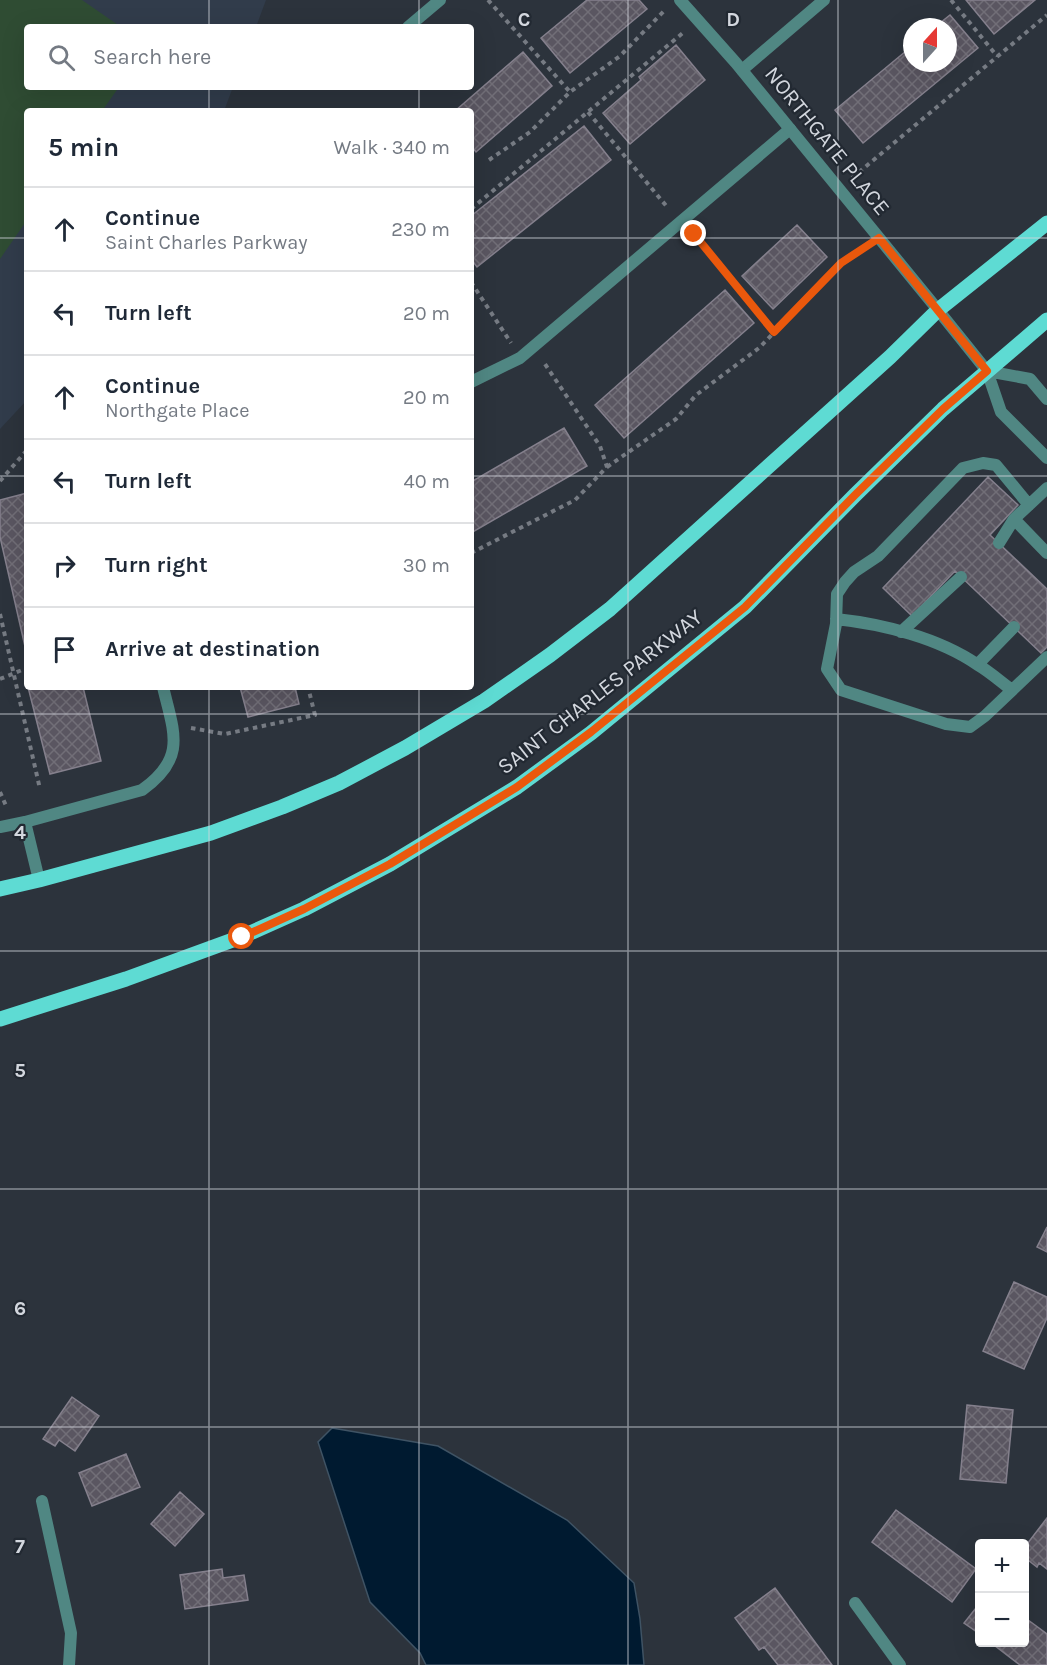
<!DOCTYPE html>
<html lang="en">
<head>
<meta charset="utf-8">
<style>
	body { margin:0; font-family:Karla,sans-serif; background:#f2f2f3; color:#1f2937 }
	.controls { position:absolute; right:18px; bottom:18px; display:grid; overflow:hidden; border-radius:6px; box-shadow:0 6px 24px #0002 }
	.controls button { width:54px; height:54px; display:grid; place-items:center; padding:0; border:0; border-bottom:2px solid #e0e1e3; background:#fff; color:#1f2937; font:30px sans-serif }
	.compass { position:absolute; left:903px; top:18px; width:54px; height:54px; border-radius:50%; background:#fff; box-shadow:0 6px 24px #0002; rotate:21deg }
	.stop { position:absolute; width:18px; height:18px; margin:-14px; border:4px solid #ea580c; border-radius:50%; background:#fff }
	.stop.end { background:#ea580c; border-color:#fff; box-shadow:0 2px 6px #0008 }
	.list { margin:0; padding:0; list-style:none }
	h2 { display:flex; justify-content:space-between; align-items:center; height:78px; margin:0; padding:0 24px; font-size:26px }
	h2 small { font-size:20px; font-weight:400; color:#747a83 }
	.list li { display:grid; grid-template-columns:39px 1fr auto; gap:18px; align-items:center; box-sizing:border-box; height:84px; padding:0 24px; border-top:2px solid #e0e1e3 }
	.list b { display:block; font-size:22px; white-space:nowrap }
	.list p { margin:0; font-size:20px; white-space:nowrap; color:#747a83 }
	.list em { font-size:20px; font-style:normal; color:#747a83 }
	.icon { flex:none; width:33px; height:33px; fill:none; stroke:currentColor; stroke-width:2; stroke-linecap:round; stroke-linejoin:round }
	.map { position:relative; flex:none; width:1047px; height:1665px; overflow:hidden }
	.search { position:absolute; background:#fff; box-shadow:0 6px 24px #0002; left:24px; top:24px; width:450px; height:66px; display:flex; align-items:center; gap:15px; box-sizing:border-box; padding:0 21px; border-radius:6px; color:#747a83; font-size:22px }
	.panel { position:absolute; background:#fff; box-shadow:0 6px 24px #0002; left:24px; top:108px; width:450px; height:582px; border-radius:6px }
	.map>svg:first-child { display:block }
</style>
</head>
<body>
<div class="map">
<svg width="1047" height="1665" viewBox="0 0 1047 1665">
	<defs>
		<pattern id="building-cross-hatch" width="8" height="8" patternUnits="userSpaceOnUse" patternTransform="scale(1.5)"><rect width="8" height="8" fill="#5a5661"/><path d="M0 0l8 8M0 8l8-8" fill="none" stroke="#716e77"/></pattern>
	</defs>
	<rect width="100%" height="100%" fill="#2c333c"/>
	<path fill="#313c4b" d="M 0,0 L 266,0 L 256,27 L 27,27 L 27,87 L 233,87 L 224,111 L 27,111 L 27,400 L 0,429 Z"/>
	<path fill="#2f4c33" d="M 0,0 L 82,0 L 121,27 L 27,27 L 27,87 L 119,87 L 102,111 L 27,111 L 27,220 L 0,259 Z"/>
	<path fill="#001a30" stroke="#3f5364" stroke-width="1.5" d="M 332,1428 L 438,1446 L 567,1520 L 634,1583 L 640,1619 L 644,1665 L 426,1665 L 420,1653 L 370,1602 L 318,1442 Z"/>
	<path fill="url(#building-cross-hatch)" stroke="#85808d" stroke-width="1.5" d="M 587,0 L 639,0 L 647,9 L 570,73 L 541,38 Z
		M 966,0 L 1035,0 L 994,34 Z
		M 950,15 L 978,48 L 863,143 L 835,110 L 912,46 L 912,63 L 948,63 L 948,27 L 935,27 Z
		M 676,45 L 705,80 L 630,144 L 603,113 L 641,80 L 639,77 Z
		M 523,52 L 552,86 L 476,152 L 471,146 L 471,111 L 455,111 Z
		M 584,126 L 611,160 L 477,267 L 471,259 L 471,216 Z
		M 797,225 L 827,257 L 773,309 L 742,276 Z
		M 725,290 L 754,323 L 624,438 L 595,405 Z
		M 564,428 L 587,466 L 471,533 L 471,482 Z
		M 988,477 L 1018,505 L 990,535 L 1047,589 L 1047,647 L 1041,653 L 955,571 L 912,616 L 883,588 Z
		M 27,493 L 27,651 L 26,651 L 0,537 L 0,500 Z
		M 28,687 L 83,687 L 101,761 L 50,774 Z
		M 240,687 L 295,687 L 299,704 L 248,717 Z
		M 1047,1227 L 1047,1252 L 1037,1247 Z
		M 1014,1282 L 1047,1297 L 1047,1318 L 1024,1369 L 983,1351 Z
		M 72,1397 L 99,1416 L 75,1451 L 59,1440 L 55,1446 L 43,1439 Z
		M 967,1405 L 1013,1410 L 1006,1483 L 960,1479 Z
		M 126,1454 L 140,1487 L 92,1506 L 79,1473 Z
		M 180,1492 L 204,1514 L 175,1546 L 151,1524 Z
		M 896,1510 L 976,1569 L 952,1602 L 872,1542 Z
		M 1047,1518 L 1047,1569 L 1039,1563 L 1037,1567 L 1024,1557 L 1024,1548 Z
		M 222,1569 L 223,1578 L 244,1575 L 248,1600 L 185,1609 L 180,1575 Z
		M 775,1588 L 786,1603 L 832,1665 L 778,1665 L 764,1647 L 759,1650 L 735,1618 Z
		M 980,1603 L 980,1634 L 964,1623 Z
		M 1024,1617 L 1047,1634 L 1047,1665 L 1020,1665 L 990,1642 L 1024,1642 Z"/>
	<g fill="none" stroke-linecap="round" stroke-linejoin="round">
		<path stroke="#767b83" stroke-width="4" stroke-dasharray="4.5 4.5" stroke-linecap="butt" d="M 488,0 L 570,92
			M 951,0 L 997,56
			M 588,112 L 668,208
			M 489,160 L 530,132 L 570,92 L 620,56 L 664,11
			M 852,178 L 1047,15
			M 471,209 L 684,32
			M 695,235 L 774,332
			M 471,282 L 511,343
			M 607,467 L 676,419 L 696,395 L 759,348 L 841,263 L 863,248
			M 0,481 L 27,450
			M 471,553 L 575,500 L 607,467 L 600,446 L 545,364
			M 0,614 L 40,789
			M 0,679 L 27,668
			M 191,728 L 225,734 L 315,715 L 308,687
			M 0,792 L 7,808"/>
		<path stroke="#508783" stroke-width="12" d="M 408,27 L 440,0
			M 742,70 L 824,0
			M 471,382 L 520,358 L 790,129
			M 1029,505 L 996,465 L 983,463 L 963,468 L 878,556 L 854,572 L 845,582 L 837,594 L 836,624 L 827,669 L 841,690 L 946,724 L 970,727 L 985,716 L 1047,657
			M 1014,519 L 1047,553
			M 999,543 L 1014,519 L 1047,488
			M 836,619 C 883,624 939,638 978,665 C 990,672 1001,682 1012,690
			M 901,632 L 961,577
			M 978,664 L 1014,627
			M 42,1501 L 71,1633 L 69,1665"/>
		<path stroke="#508783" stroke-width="12" d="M 680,0 L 736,63 L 938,310 L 987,371 L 1001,412 L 1047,458
			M 987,371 L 1030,379 L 1047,399
			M 0,827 L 25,822
			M 39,880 L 25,822 L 142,790 C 187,758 174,733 163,687
			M 855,1603 L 900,1665"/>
		<path stroke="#5edbd3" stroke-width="15" d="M 0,889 L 39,880 L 211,833 L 282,807 L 339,783 L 405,748 L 484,701 L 550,655 L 610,609 L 890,357 L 938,310 L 1047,223
			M 0,1019 L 126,979 L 241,937 L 304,909 L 390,864 L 517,787 L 591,733 L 745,607 L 855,495 L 943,409 L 1047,320"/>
	</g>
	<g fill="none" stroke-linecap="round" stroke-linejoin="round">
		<path stroke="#ea580c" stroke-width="8" d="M 242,937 L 304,909 L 390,864 L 517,787 L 591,732 L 745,607 L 855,495 L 943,409 L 987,371 L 879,238 L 841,263 L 774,332 L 694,234"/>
	</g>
	<path fill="none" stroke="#d3d7de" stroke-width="1.5" stroke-opacity="0.55" d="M 209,0 L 209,27M 419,0 L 419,27M 628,0 L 628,1665M 838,0 L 838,1665M 209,87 L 209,111M 419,87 L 419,111M 0,238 L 27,238M 471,238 L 1047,238M 0,476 L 27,476M 471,476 L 1047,476M 209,687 L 209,1665M 419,687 L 419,1665M 0,714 L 1047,714M 0,951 L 1047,951M 0,1189 L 1047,1189M 0,1427 L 1047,1427"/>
	<g text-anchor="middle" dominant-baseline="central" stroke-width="4.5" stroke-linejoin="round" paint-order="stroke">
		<g font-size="22" fill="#d3d7de" stroke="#222932">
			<text transform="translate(827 141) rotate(51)">NORTHGATE PLACE</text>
			<text transform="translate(600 692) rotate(-38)">SAINT CHARLES PARKWAY</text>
		</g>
	</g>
	<g font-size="20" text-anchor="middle" font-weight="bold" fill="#d3d7de" stroke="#222932" stroke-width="4.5" stroke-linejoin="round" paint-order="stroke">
		<text x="524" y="26">C</text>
		<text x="733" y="26">D</text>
		<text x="20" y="839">4</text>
		<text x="20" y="1077">5</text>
		<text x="20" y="1315">6</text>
		<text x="20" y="1553">7</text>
	</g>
</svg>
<div class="controls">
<button>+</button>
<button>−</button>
</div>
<svg class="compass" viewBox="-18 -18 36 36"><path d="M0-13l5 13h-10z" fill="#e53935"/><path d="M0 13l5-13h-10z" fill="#747a83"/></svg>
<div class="stop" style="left:242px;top:937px"></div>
<div class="stop end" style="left:694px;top:234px"></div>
<div class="search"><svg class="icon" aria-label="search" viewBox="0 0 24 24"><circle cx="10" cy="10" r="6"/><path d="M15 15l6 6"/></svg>Search here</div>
<section class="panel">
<h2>5 min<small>Walk · 340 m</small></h2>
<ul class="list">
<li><svg class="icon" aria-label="ahead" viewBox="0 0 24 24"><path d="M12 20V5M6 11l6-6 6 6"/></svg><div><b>Continue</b><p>Saint Charles Parkway</p></div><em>230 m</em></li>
<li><svg class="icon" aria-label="left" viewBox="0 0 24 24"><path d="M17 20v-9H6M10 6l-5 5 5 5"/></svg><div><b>Turn left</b></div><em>20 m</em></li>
<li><svg class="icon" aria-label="ahead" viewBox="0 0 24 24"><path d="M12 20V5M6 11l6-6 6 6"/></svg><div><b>Continue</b><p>Northgate Place</p></div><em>20 m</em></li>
<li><svg class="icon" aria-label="left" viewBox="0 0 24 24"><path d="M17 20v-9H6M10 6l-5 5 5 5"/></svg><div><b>Turn left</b></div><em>40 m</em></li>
<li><svg class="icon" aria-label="right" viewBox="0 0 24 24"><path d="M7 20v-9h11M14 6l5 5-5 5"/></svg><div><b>Turn right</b></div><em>30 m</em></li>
<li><svg class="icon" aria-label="arrive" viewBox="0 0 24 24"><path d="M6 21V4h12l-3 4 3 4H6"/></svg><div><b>Arrive at destination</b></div></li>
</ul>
</section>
</div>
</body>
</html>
